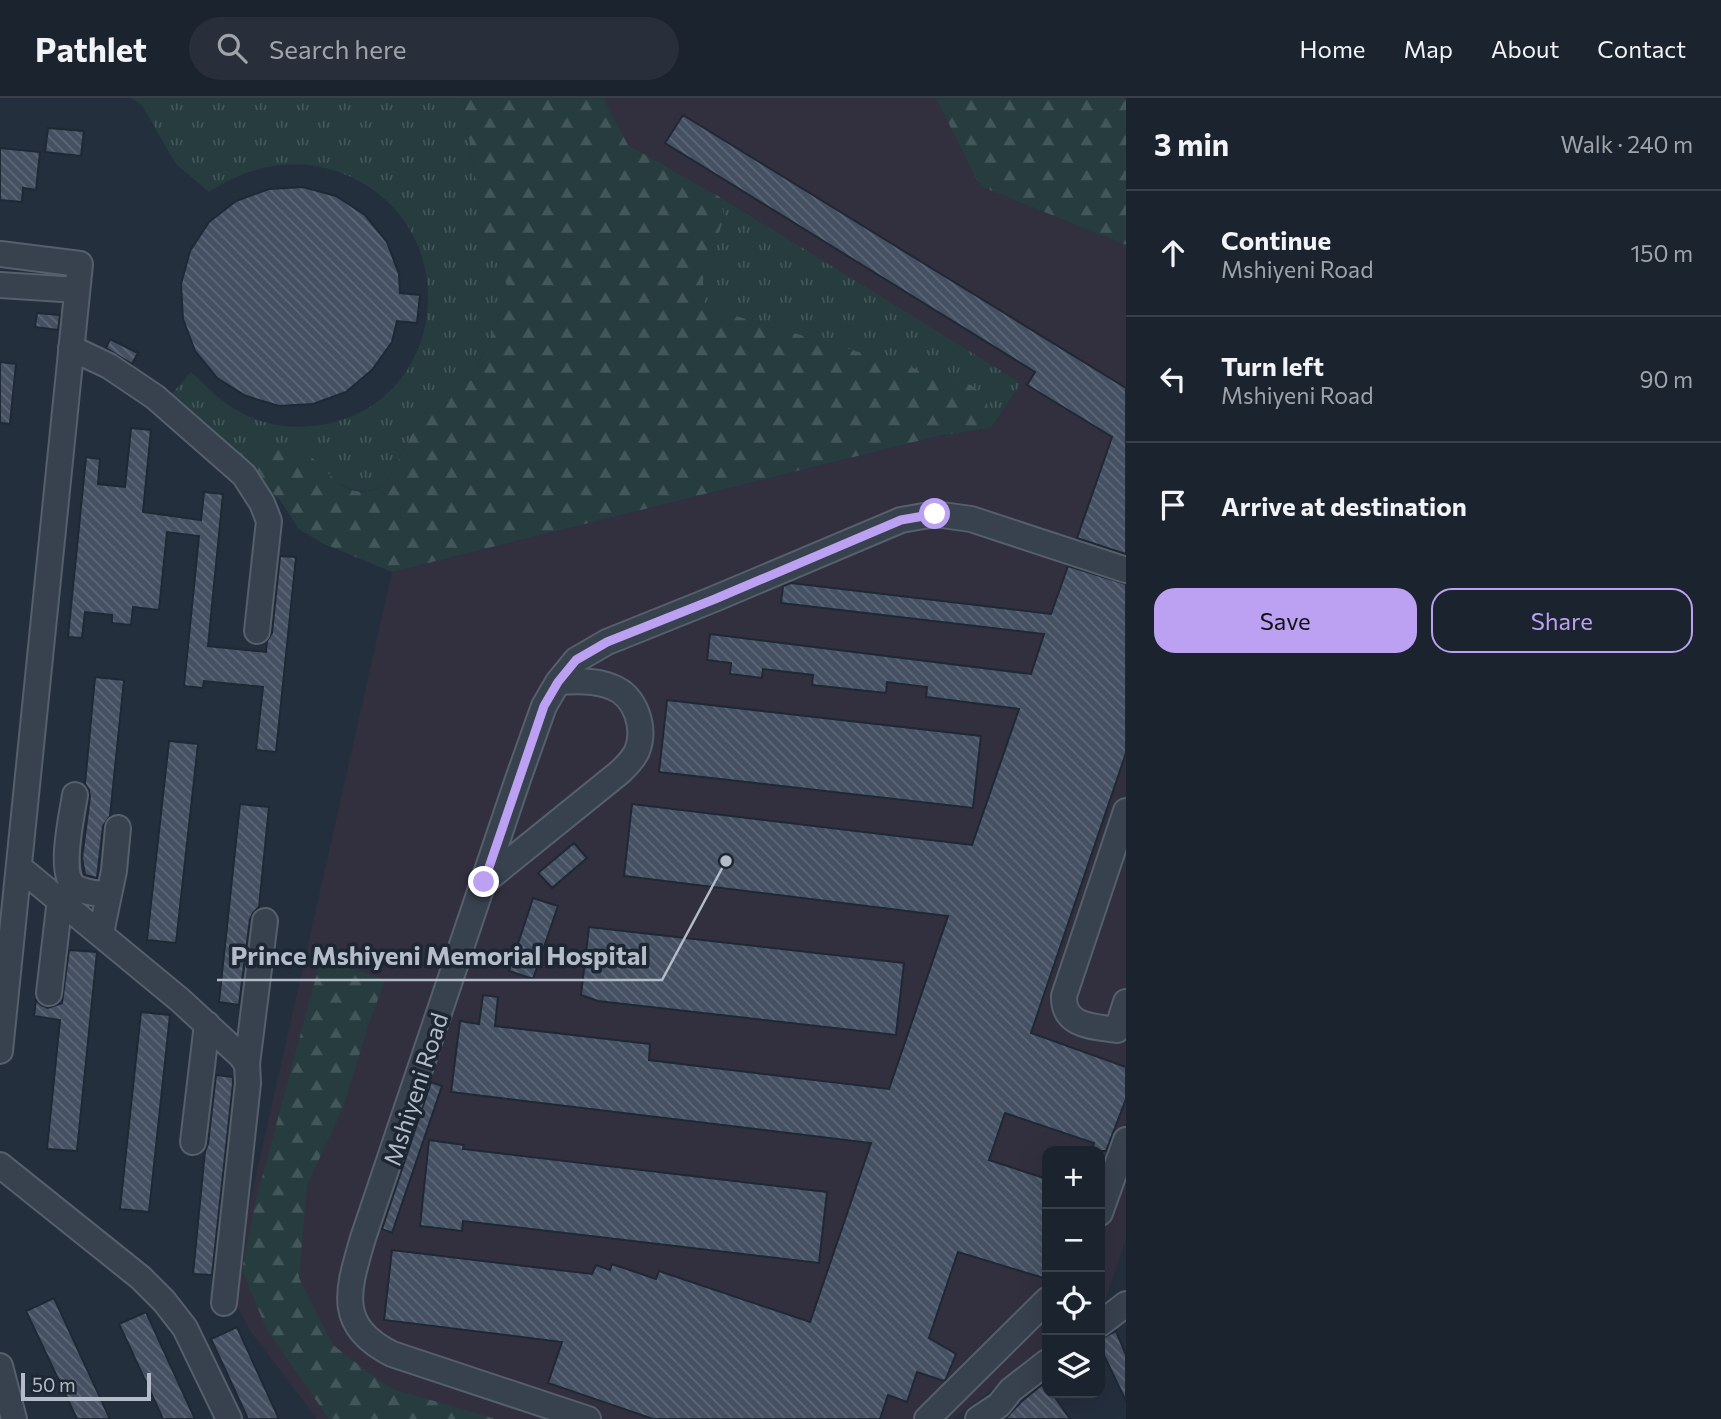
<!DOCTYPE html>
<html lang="en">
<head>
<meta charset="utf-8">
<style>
	body { margin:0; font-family:Commissioner,sans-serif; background:#282f3a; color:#f1f3f6 }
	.controls { position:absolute; right:21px; bottom:21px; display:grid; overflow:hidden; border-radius:14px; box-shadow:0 7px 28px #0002 }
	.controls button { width:63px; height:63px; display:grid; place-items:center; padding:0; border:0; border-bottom:2px solid #39404a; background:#1b232e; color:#f1f3f6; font:35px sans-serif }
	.scale { position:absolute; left:21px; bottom:18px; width:130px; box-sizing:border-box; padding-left:7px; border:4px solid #b4bcc9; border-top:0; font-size:19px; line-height:24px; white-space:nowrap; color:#b4bcc9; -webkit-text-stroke:5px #1d2633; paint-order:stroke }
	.stop { position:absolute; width:21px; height:21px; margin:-16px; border:5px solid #bca0f2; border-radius:50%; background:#fff }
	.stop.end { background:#bca0f2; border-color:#fff; box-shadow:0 2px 7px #0008 }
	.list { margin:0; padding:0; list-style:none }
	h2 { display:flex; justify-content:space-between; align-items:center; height:91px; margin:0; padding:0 28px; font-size:30px }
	h2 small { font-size:23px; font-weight:400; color:#a0a4aa }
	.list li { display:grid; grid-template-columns:46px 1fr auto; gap:21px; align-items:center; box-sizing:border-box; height:126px; padding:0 28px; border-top:2px solid #39404a }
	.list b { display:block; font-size:26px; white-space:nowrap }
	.list p { margin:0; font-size:23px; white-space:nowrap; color:#a0a4aa }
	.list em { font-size:23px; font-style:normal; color:#a0a4aa }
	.actions { display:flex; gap:14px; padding:21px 28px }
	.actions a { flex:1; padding:16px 0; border:2px solid #bca0f2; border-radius:21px; text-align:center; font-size:24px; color:#bca0f2 }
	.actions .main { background:#bca0f2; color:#111 }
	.icon { flex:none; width:38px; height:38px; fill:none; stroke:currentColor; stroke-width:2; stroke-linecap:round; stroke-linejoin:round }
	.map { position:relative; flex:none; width:1126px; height:1321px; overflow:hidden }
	header { display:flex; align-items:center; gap:42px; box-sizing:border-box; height:98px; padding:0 35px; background:#1b232e; border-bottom:2px solid #39404a }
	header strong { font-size:33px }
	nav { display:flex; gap:38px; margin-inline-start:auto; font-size:24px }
	.search { width:490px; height:63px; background:#282f3a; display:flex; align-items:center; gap:18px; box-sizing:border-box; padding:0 24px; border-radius:38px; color:#a0a4aa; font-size:26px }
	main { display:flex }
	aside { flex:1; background:#1b232e }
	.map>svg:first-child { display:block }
</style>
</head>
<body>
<header>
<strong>Pathlet</strong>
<div class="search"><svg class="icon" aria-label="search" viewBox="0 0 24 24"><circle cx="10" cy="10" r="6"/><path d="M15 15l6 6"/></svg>Search here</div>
<nav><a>Home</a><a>Map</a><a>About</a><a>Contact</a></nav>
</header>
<main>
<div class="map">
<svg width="1126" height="1321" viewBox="0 0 1126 1321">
	<defs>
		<pattern id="grass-tufts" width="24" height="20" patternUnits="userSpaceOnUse" patternTransform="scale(1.75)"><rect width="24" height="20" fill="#263c3f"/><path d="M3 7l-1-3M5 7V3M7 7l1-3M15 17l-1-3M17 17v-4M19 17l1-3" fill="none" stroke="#435659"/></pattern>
		<pattern id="forest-firs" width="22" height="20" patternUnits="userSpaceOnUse" patternTransform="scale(1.75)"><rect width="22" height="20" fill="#263c3f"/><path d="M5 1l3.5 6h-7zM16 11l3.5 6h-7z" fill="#435659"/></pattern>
		<pattern id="building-back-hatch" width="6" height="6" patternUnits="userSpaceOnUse" patternTransform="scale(1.75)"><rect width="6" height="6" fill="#455162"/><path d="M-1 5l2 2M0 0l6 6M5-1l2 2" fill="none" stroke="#5d6877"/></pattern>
	</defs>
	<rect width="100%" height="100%" fill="#242f3e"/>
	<path fill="#32303f" d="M 606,0 L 936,0 L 980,88 L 1126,147 L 1126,1141 L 1103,1209 L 1100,1211 L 1100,1053 L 1047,1053 L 1047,1251 L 952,1321 L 317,1321 L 249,1231 L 230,1193 L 392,474 L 938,338 L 991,330 L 1020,286 L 720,99 L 628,47 L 604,2 Z"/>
	<path fill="url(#grass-tufts)" d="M 131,0 L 463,0 L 483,132 L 508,190 L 497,225 L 471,282 L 439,300 L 421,319 L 385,387 C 349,405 328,377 305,354 L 231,358 L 170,298 L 191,274 C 207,289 221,304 240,314 C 262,326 288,331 312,328 C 449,315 471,127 344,76 C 297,57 250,67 209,94 L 176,66 L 142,7 Z
		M 720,99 L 1021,285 L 991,330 L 986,299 L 971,287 L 704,209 L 703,182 L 724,120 Z"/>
	<path fill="url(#forest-firs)" d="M 463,0 L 606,0 L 604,2 L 628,47 L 720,99 L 724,120 L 703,182 L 705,209 L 971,287 L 986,299 L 991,330 L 938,338 L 392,474 L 322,445 L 299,431 L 280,402 L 231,358 C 247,352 292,346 306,355 C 333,374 344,408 385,387 L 421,319 L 439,300 L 471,282 L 497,225 L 508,190 L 483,132 Z
		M 936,0 L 1126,0 L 1126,147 L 980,88 Z
		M 321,860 L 385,882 L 368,928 L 343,1010 L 307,1087 L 299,1180 L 333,1247 L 369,1275 L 393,1291 L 496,1321 L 329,1321 L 266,1230 L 242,1172 L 256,1102 Z"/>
	<path fill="url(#building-back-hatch)" stroke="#1f2835" stroke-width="2" d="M 683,17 L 1126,290 L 1126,456 L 1077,440 L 1112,339 L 1027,287 L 1035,274 L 665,45 Z
		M 48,30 L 84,33 L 81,58 L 45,54 Z
		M 0,50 L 40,54 L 36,92 L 23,90 L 22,104 L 0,102 Z
		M 303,89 L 336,98 L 365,117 L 387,144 L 399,176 L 400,195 L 420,197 L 417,225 L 397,223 L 392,244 L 372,272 L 346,294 L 313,306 L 279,308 L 246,298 L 217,280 L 195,253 L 183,221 L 181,186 L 190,153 L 209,124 L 236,103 L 269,91 Z
		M 37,215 L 60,217 L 58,232 L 35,229 Z
		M 110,241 L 138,255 L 132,266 L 106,250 Z
		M 0,264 L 16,266 L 10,326 L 0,325 Z
		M 131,330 L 151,332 L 143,414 L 201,422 L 204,394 L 223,396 L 208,548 L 266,554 L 267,543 L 272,535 L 280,458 L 296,459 L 276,654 L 256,652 L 263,589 L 204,583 L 203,590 L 184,588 L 199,438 L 167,434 L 159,512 L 133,509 L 131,527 L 112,525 L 112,517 L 85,514 L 82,540 L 68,539 L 86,359 L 100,361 L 98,386 L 125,389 Z
		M 1068,468 L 1126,486 L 1126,655 L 1031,935 L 1126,969 L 1126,1001 L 1106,1053 L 1091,1053 L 1094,1045 L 1005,1015 L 989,1062 L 1047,1081 L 1047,1181 L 958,1154 L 929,1240 L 956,1256 L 946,1281 L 944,1283 L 917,1274 L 907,1304 L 888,1297 L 880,1321 L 653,1321 L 548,1285 L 562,1244 L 384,1222 L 392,1152 L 592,1176 L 596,1167 L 610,1172 L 612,1166 L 656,1181 L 659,1173 L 810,1224 L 871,1045 L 451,994 L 460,923 L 479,926 L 483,897 L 498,899 L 495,928 L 650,946 L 649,962 L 889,991 L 948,818 L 624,778 L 632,706 L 972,747 L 1019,611 L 926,599 L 927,589 L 887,584 L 886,595 L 812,587 L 813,577 L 763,571 L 762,580 L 730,576 L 731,565 L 707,562 L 710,536 L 1031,576 L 1044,536 L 781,505 L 783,488 L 791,485 L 1051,516 Z
		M 95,579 L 124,582 L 110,718 L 103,728 L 97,780 L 85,777 L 82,760 L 90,699 L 89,692 L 85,686 Z
		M 667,602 L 981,638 L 973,710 L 659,674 Z
		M 169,643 L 198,646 L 176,845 L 147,842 Z
		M 240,706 L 269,709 L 259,809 L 253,815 L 250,821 L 239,907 L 219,904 Z
		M 574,745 L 587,760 L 552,790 L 538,775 Z
		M 533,800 L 558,808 L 533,881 L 509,873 Z
		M 589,829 L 904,865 L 896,937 L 598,903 L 581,897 Z
		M 69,852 L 97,854 L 77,1053 L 47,1051 L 60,922 L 34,918 L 36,902 L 41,907 L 48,910 L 62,905 Z
		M 141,914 L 170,917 L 149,1114 L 120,1111 Z
		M 216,977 L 233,979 L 233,985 L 212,1177 L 193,1176 L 205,1053 L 208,1046 Z
		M 431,984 L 442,988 L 392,1135 L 382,1131 Z
		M 429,1042 L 464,1047 L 463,1051 L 827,1094 L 819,1165 L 463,1123 L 462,1133 L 420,1128 Z
		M 54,1200 L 110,1321 L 77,1321 L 26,1213 Z
		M 146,1214 L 195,1321 L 163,1321 L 119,1226 Z
		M 237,1229 L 279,1321 L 248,1321 L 211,1241 Z
		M 1116,1233 L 1126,1257 L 1126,1303 L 1100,1249 L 1100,1241 Z
		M 1043,1286 L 1047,1289 L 1047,1295 L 1052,1295 L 1070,1321 L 1005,1321 L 1022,1303 Z"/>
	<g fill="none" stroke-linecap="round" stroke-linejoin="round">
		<defs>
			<path id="minor" d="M 0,156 L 80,166 L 0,953
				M 0,187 L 77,192
				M 71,250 L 109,268 L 155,299 L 244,377 L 262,405 L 269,423 L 257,533
				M 75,697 C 72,717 58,777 75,789 C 84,795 98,795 108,797
				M 1126,713 L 1064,898 C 1063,929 1093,928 1117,932 L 1126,904
				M 19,769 L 180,902 L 241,958 L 247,966 L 248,985 L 224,1205
				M 484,784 L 620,674 C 626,668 633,662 637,653 C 646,630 636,598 612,589 C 595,582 576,583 558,584
				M 101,835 L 114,773 L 118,730
				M 49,895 L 60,801
				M 247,966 L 265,823
				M 193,1044 L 207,926
				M 0,1067 L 141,1180 L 164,1203 L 185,1230 L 229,1321
				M 1100,1115 L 1126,1042
				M 1100,1226 L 1126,1206
				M 0,1268 L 14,1321
				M 588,1321 L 392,1256 C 335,1227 348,1192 363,1140 L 518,681 L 544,608 L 558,584 L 576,562 L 607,544 L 714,501 L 901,422 L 935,416 L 971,421 L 1126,472
				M 927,1321 L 1047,1202
				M 978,1321 L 999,1307 L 1011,1292 L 1047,1264"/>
		</defs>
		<use href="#minor" stroke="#565f6c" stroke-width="28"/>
		<use href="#minor" stroke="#38414e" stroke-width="24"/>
	</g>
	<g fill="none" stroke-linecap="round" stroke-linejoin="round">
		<path stroke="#bca0f2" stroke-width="9" d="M 484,784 L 544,608 L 558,584 L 576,562 L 607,544 L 715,501 L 901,422 L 935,416"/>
	</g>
	<g text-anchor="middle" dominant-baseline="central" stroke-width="7" stroke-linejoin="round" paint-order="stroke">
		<g font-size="24" fill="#b4bcc9" stroke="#1d2633">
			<text transform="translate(415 991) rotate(-72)">Mshiyeni Road</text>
		</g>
	</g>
	<path fill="none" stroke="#b4bcc9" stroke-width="2.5" d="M726 763L662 882H217"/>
	<circle fill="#b4bcc9" stroke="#1d2633" stroke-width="2.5" cx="726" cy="763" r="7"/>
	<g font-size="26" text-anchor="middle" font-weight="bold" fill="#b4bcc9" stroke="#1d2633" stroke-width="7" stroke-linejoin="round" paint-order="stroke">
		<text x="439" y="867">Prince Mshiyeni Memorial Hospital</text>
	</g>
</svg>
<div class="controls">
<button>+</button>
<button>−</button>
<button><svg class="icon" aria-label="locate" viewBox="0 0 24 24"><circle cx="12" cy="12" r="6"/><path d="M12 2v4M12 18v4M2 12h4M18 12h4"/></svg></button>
<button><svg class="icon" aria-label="layers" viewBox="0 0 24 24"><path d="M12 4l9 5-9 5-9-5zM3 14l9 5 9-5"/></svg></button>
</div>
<div class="scale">50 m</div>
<div class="stop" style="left:935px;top:416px"></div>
<div class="stop end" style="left:484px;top:784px"></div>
</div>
<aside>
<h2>3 min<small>Walk · 240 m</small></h2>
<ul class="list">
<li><svg class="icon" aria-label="ahead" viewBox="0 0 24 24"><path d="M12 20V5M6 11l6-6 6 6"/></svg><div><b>Continue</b><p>Mshiyeni Road</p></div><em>150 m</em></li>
<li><svg class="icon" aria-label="left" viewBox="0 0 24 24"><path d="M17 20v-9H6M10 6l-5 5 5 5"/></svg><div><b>Turn left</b><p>Mshiyeni Road</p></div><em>90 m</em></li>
<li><svg class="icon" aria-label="arrive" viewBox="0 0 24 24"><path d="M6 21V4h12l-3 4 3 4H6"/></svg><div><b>Arrive at destination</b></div></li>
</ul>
<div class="actions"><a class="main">Save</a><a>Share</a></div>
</aside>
</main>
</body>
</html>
